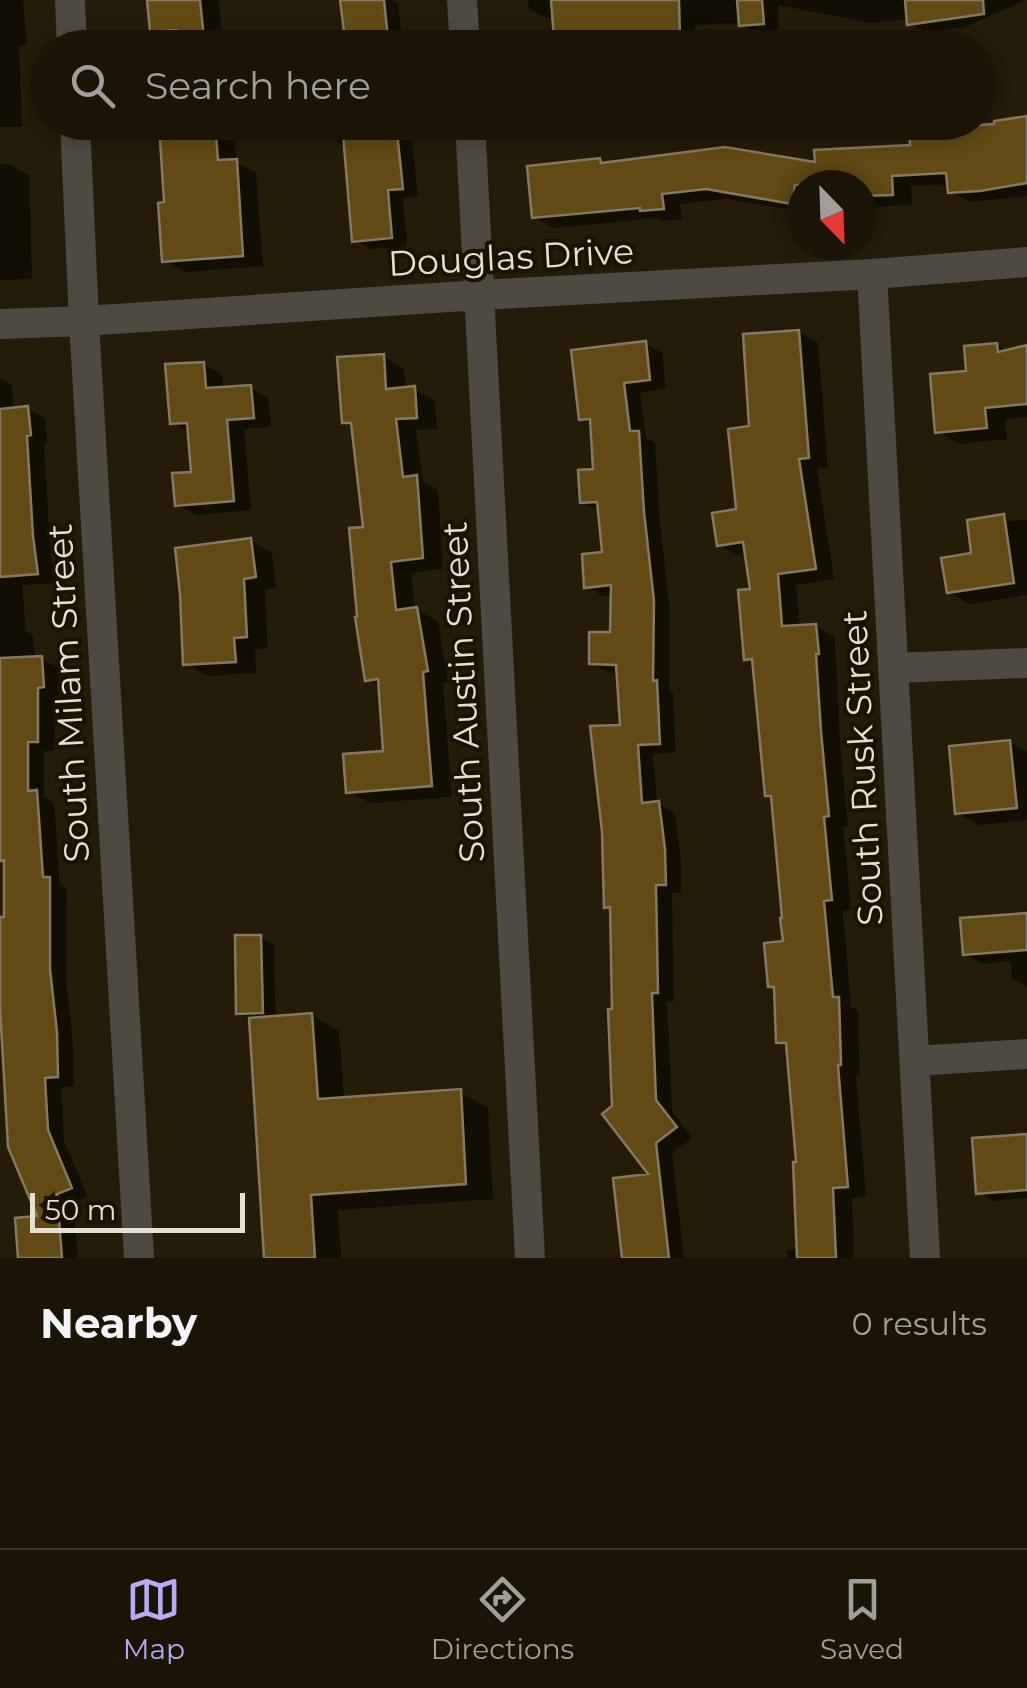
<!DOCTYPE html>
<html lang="en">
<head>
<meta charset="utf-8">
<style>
	body { margin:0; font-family:Montserrat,sans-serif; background:#282114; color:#f1f3f6 }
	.compass { position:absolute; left:787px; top:170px; width:90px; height:90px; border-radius:50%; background:#1b1406; box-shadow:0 5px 15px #0003; rotate:157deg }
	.scale { position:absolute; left:30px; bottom:25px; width:215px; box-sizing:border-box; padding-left:10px; border:5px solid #e6e0d4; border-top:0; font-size:28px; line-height:35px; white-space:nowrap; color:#e6e0d4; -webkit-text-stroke:8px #1b1202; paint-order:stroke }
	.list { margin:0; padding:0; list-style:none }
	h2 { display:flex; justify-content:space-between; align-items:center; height:130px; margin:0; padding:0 40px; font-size:42px }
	h2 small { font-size:32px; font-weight:400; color:#a09e9b }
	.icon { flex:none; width:55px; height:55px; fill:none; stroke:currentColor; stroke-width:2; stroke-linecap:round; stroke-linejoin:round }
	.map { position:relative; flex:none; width:1027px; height:1258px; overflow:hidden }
	.search { position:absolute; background:#1b1406; box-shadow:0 5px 15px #0003; left:30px; right:30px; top:30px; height:110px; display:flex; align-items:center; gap:25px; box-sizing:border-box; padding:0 35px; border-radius:55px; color:#a09e9b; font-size:38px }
	.sheet { height:290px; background:#1b1406 }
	nav { display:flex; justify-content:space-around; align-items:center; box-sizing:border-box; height:140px; border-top:2px solid #393328; background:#1b1406; font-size:28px; color:#a09e9b }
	nav a { display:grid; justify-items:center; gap:5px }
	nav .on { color:#b7abf8 }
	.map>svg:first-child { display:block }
</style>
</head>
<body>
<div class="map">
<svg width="1027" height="1258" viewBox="0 0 1027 1258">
	<rect width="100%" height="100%" fill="#241b08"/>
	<path fill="#0007" d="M 0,0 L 23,0 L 27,45 L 19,46 L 22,127 L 0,127 Z
		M 149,0 L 219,0 L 223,46 L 226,48 L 153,48 Z
		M 343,0 L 390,0 L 398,4 L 403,48 L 349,48 Z
		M 528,0 L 1025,0 L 963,28 L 926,32 L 910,23 L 909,19 L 870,23 L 778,5 L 779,32 L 758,34 L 741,23 L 695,25 L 696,46 L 663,48 L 625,48 L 618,43 L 572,47 L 556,37 L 555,17 L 545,18 L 529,9 Z
		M 1027,119 L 1027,196 L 969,202 L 950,191 L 950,184 L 911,186 L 912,205 L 862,207 L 862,185 L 802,185 L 802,212 L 727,199 L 680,204 L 682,219 L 662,221 L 657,218 L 554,228 L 534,217 L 600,161 L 606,164 L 818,165 L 913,147 Z
		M 162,122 L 234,122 L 236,162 L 256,173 L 263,266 L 185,272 L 165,260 L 167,204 Z
		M 326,122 L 410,122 L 418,197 L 403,198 L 407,246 L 370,249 L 355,240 L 347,144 L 343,145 L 327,136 Z
		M 0,164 L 9,164 L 29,176 L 32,279 L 0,280 Z
		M 798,332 L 818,343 L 828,468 L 817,469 L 834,579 L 796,585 L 800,627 L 816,626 L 835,637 L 840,743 L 848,826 L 843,827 L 851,910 L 843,911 L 851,1007 L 858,1011 L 860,1075 L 856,1075 L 866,1197 L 852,1198 L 854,1258 L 788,1258 L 787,1250 L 799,1249 L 798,1165 L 789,1048 L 778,1042 L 777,990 L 770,986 L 785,943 L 774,798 L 768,795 L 755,664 L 746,659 L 753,591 L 747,554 L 739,556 L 719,544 L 739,511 L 752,429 Z
		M 646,344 L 662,353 L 666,389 L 640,392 L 646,438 L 655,443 L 660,523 L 670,612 L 669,691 L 673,693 L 676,752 L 653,754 L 657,803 L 675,814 L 681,860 L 681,893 L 672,893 L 674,1001 L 667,1002 L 672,1111 L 692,1138 L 672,1153 L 684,1258 L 625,1258 L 616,1180 L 653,1176 L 615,1107 L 613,910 L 607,906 L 622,727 L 619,673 L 608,672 L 591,663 L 613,635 L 613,595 L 603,596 L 587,586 L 604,555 L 600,512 L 582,502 L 596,471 L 593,425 L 581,419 Z
		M 997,345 L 1008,352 L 1027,348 L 1027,417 L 1005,419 L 1007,439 L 959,444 L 938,431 L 969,373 Z
		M 383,356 L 404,369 L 406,389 L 414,389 L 435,401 L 437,429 L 416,430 L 423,481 L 438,490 L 443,569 L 411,573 L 415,609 L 438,621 L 448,682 L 443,683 L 452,797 L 370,803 L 348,791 L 386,753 L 381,687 L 367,679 L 366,529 L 354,427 L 344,422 Z
		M 204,364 L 222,375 L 223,390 L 251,388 L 268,398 L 271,427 L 244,429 L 251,510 L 195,515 L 177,504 L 193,474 L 190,433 L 172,423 Z
		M 0,378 L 12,385 L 14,410 L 28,409 L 45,418 L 47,444 L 44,444 L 50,547 L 54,583 L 22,585 L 26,631 L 33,635 L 35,659 L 41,658 L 58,668 L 60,696 L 55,696 L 54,751 L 44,751 L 44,797 L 54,803 L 60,885 L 67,889 L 66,980 L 73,1044 L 74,1086 L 61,1087 L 64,1141 L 88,1197 L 73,1203 L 78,1258 L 21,1258 L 18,1220 L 41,1218 L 4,1013 L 0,1011 L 0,919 L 6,919 L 7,864 L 0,860 Z
		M 1003,517 L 1010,521 L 1027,520 L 1027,595 L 970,604 L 949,592 Z
		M 251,541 L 272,553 L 276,588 L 265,590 L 268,648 L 255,649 L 256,673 L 207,676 L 186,663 Z
		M 1010,742 L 1027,752 L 1027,820 L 979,825 L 958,813 Z
		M 1027,915 L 1027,987 L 1012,979 L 1011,961 L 982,964 L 965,954 Z
		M 260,937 L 274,945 L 276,1018 L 312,1015 L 339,1031 L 344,1100 L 460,1092 L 488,1108 L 493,1199 L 338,1210 L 341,1258 L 266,1258 L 251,1020 L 239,1012 Z
		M 1027,1136 L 1027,1198 L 993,1201 L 979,1193 Z"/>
	<path fill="#614a14" stroke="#847963" stroke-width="2.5" d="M 147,0 L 200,0 L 205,48 L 177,48 L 176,30 L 150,32 Z
		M 340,0 L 384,0 L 389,48 L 346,48 Z
		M 551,0 L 679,0 L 680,38 L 609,41 L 609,35 L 554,39 Z
		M 737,0 L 762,0 L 764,24 L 739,26 Z
		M 905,0 L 983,0 L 984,14 L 907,25 Z
		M 1027,116 L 1027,183 L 980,191 L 948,193 L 946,173 L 892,176 L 893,195 L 862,196 L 862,185 L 795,185 L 792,204 L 706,189 L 662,194 L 664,209 L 640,211 L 640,208 L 532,218 L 527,166 L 600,158 L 601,163 L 725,147 L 815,162 L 814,150 L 910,145 L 909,129 L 994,124 L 994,121 Z
		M 215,122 L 218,160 L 237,159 L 243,256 L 162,262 L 158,203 L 164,202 L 159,124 Z
		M 342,122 L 396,122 L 403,189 L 388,190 L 392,238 L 352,242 Z
		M 799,330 L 809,458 L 799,459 L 816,569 L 778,574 L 782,626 L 816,624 L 819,654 L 816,654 L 821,731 L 829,816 L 824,817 L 832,900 L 824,901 L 833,997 L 839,997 L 841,1065 L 838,1065 L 848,1187 L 833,1188 L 836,1258 L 797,1258 L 793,1162 L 796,1162 L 786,1043 L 776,1043 L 774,987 L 768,987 L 764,943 L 783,941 L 780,918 L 782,918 L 771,796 L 765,796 L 752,659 L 744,660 L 738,590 L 750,589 L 743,542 L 717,546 L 712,513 L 736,509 L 728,429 L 749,426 L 743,334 Z
		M 646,341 L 650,380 L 624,383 L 630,431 L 639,431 L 644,512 L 654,601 L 653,681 L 657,680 L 660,744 L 638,745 L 642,803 L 659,801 L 665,849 L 666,885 L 656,885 L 658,993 L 652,993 L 656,1100 L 677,1127 L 656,1143 L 669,1258 L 622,1258 L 613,1178 L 648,1174 L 602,1114 L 612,1106 L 608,1009 L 612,1009 L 610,907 L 604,908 L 602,832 L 590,726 L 620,725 L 616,665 L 589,664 L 589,632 L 610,632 L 611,585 L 584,588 L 582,554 L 602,552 L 597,502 L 580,503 L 578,470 L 593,469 L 590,419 L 579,420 L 571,350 Z
		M 997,343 L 998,352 L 1027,345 L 1027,404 L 985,408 L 987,428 L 935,433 L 930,374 L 966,371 L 964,346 Z
		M 384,354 L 386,389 L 415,386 L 417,418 L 396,419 L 403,477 L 417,475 L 423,558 L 391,562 L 396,610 L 417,607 L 428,671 L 423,672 L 432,786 L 346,793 L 343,754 L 383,751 L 378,679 L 365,681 L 355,617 L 357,616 L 349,528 L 363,527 L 351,423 L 342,423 L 337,357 Z
		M 204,362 L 206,388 L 251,385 L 254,418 L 227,420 L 234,501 L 175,506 L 172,473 L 191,472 L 187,423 L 170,424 L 165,364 Z
		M 28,406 L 31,435 L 27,436 L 33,536 L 38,574 L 0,577 L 0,409 Z
		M 1004,514 L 1014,583 L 947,593 L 941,558 L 971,553 L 967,520 Z
		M 251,538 L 256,577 L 244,579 L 247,637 L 234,638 L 236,662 L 183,665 L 180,594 L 175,548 Z
		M 42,656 L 44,687 L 38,688 L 38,742 L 28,742 L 28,791 L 37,790 L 43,877 L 50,877 L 50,969 L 57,1032 L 58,1077 L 45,1078 L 48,1130 L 72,1188 L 57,1194 L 62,1258 L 18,1258 L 15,1218 L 37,1216 L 8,1147 L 0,1008 L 0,917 L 4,917 L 4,860 L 0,861 L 0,658 Z
		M 1010,740 L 1017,808 L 955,814 L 949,746 Z
		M 1027,913 L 1027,950 L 963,955 L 960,918 Z
		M 235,935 L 261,935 L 263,1013 L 236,1014 Z
		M 312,1013 L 318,1099 L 461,1089 L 466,1184 L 311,1195 L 315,1258 L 264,1258 L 249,1018 Z
		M 1027,1134 L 1027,1190 L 976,1194 L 972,1138 Z"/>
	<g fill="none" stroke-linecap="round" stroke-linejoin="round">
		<path stroke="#4e4941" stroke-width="30" d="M 70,0 L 72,48
			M 462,0 L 465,48
			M 75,122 L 84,321 L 139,1258
			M 470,122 L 530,1258
			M 872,274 L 925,1258
			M 0,324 L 84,321 L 480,295 L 872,274 L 1027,262
			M 894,668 L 1027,663
			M 915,1061 L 1027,1054"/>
	</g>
	<g text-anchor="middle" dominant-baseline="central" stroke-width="8" stroke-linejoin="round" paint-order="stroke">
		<g font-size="35" fill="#e6e0d4" stroke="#1b1202">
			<text transform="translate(511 257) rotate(-3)">Douglas Drive</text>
			<text transform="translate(463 692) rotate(-93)">South Austin Street</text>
			<text transform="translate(68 693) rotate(-93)">South Milam Street</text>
			<text transform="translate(862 768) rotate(-93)">South Rusk Street</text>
		</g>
	</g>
</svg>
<svg class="compass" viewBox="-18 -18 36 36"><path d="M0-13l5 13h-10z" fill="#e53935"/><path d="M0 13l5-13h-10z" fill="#a09e9b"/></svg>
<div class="scale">50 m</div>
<div class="search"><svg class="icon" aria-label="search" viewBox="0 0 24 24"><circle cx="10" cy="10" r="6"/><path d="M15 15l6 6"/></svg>Search here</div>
</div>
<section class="sheet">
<h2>Nearby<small>0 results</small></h2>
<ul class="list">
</ul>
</section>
<nav>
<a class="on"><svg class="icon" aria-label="map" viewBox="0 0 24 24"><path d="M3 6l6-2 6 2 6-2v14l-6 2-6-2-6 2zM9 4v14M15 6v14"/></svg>Map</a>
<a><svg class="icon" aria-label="directions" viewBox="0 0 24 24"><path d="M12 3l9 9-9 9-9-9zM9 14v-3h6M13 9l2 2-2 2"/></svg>Directions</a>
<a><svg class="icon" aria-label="saved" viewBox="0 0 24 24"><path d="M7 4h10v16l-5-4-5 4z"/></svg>Saved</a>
</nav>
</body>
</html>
